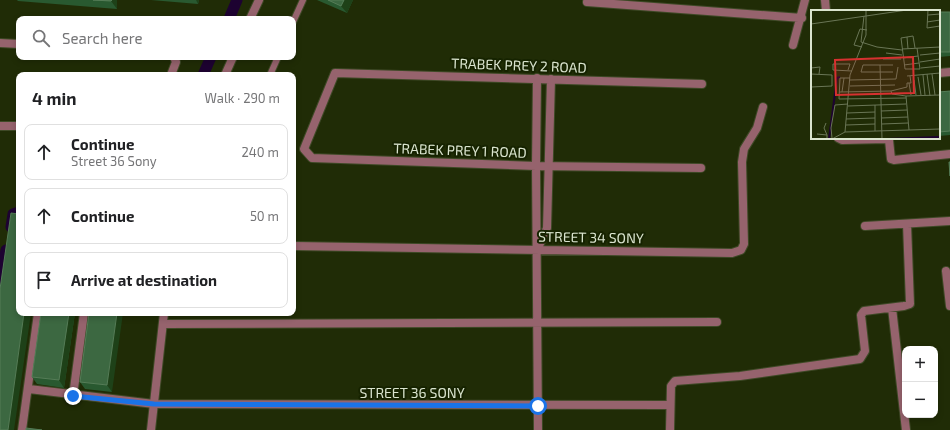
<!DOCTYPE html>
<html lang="en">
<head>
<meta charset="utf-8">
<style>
	body { margin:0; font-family:"Exo 2",sans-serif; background:#f6f6f6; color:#202124 }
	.controls { position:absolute; right:12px; bottom:12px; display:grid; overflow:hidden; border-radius:8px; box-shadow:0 2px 6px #0003 }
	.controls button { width:36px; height:36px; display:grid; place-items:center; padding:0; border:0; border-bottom:1px solid #e0e0e0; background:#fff; color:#202124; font:20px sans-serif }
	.stop { position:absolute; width:12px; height:12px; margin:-9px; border:3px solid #1a73e8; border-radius:50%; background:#fff }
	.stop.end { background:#1a73e8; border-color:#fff; box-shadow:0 1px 4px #0008 }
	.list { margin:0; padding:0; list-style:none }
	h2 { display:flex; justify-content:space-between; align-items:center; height:52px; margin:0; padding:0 16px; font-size:17px }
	h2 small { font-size:13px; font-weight:400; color:#757577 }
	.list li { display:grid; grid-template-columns:26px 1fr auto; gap:12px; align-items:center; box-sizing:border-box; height:56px; margin:0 8px 8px; padding:0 8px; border:1px solid #e0e0e0; border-radius:8px }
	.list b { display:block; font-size:15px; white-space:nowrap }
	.list p { margin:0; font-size:13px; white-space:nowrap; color:#757577 }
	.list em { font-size:13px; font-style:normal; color:#757577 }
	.icon { flex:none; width:22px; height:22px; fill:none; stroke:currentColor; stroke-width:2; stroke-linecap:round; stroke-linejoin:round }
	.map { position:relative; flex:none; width:950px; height:430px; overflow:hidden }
	.search { position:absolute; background:#fff; box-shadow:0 2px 6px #0003; left:16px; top:16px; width:280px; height:44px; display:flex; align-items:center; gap:10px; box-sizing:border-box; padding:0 14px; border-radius:8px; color:#757577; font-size:15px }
	.panel { position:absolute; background:#fff; box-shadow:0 2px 6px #0003; left:16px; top:72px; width:280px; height:244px; border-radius:8px }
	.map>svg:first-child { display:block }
</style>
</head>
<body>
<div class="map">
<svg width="950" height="430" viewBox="0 0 950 430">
	<rect width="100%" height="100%" fill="#202c06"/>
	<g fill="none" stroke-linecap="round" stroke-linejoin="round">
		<path stroke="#1d0231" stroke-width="11" d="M 229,19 L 237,0
			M 203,75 L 211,57
			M 11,227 L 13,214 L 19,212
			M 0,283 L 6,250"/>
		<defs>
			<path id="service" d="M 293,22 L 303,0
				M 270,75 L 278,57"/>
			<path id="minor" d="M 825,0 L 826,11
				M 587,2 L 802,18
				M 0,43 L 19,44
				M 793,45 L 805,0
				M 939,73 L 950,72
				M 171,75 L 176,62 L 174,57
				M 537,78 L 536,166 L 538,430
				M 0,126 L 19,126
				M 838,138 L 842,140 L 887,139 L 889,140 L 891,159 L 894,160 L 950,154
				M 701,168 L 536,166 L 312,158 L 304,149 L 335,73 L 702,84
				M 865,226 L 950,221
				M 293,246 L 732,253 L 741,250 L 744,244 L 742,162 L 744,149 L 757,128 L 763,107
				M 539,246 L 547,228 L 551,79
				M 946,271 L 950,306
				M 892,308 L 906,430
				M 163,324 L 717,322
				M 29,389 L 154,404 L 670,405
				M 73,396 L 84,313
				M 22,430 L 38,313
				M 670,430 L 671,386 L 675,381 L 740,376 L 860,359 L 865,351 L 861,315 L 864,311 L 904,306 L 910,304 L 907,224"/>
			<path id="tertiary" d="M 250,19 L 259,0
				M 225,75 L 233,57
				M 151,430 L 164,313"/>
		</defs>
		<use href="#service" stroke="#3e4926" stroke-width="8"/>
		<use href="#minor" stroke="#3e4926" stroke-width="10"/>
		<use href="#tertiary" stroke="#3e4926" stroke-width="10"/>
		<use href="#service" stroke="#96636d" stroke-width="6"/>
		<use href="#minor" stroke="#96636d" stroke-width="8"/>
		<use href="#tertiary" stroke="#96636d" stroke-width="8"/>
	</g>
	<path fill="#295930" d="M 17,0 L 117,0 L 117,9 L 18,1 Z
		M 151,0 L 199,0 L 198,4 Z
		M 317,0 L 353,0 L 347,13 Z
		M 939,12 L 950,12 L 950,56 L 939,57 Z
		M 950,91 L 950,135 L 939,136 L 939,92 Z
		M 896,138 L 918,138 L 898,140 Z
		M 41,313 L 75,313 L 64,388 L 37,384 L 32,377 Z
		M 89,313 L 112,392 L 85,389 L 80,382 Z"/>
	<path fill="#1e4118" d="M 112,0 L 117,0 L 117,9 L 111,1 Z
		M 196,0 L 199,0 L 198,4 Z
		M 344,0 L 353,0 L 347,13 L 341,6 Z
		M 24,313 L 31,313 L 14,430 L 8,430 Z
		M 69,313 L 75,313 L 64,388 L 59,380 Z
		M 117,313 L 123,313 L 112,392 L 107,385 Z"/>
	<path fill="#3c6841" stroke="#557c57" d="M 93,0 L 112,0 L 111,1 Z
		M 328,0 L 344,0 L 341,6 Z
		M 939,12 L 950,12 L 950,52 L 939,52 Z
		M 950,91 L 950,131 L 939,132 L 939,92 Z
		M 949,162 L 950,162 L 950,176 Z
		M 11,213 L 19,214 L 19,313 L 24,313 L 8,430 L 0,430 L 0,289 Z
		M 41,313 L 69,313 L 59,380 L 32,377 Z
		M 89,313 L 117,313 L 107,385 L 80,382 Z
		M 26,428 L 42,430 L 26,430 Z"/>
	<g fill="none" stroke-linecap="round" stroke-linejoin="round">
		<path stroke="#1a73e8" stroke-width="5" d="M 73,396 L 154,404 L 538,406"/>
	</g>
	<g text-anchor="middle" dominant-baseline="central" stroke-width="4" stroke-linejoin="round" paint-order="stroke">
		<g font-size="14" fill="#dae4ce" stroke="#162300">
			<text transform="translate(519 65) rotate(2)">TRABEK PREY 2 ROAD</text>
			<text transform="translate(460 150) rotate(2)">TRABEK PREY 1 ROAD</text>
			<text transform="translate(591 237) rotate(1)">STREET 34 SONY</text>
			<text x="412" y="392">STREET 36 SONY</text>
		</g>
	</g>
	<g transform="translate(811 10)">
		<rect width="129" height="129" fill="#202c06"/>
		<path fill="none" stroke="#1d0231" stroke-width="2" d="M 18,129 L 26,68 L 29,67M 75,129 L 128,127"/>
		<path fill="none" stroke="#6a7656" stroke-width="1" d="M 117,0 L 116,18 L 129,16M 117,5 L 129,4M 116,12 L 129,10M 0,14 L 96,0M 96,27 L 97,39M 50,32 L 66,37 L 91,40M 50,32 L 53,6M 51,37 L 43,35 L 49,19 L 56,20M 104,38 L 102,26 L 90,28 L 94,59 L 109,59 L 106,38M 91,39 L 129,37M 75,43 L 91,45M 109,45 L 129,43M 92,48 L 107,46M 72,49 L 90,49M 109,52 L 129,49M 69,55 L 71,129M 82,55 L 52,55 L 50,62 L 82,62M 93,55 L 108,53M 0,58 L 9,57 L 8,64M 110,58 L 129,56M 37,60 L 39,54 L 22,54 L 22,60 L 41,61M 0,64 L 21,65 L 21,76 L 0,77M 116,64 L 119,86M 121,64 L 124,85M 112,65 L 114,85M 96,66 L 129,63M 107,67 L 110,85M 39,68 L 29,68 L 28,89 L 95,88M 39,70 L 85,69 L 87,57M 103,70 L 105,85M 98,73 L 100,85M 39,76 L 84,75M 80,81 L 81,84 L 95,86 L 129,85M 28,82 L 80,81 L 96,77 L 96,73 L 100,73 L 99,66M 31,82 L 33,68M 95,86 L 98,120M 64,95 L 64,121M 37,96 L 95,94M 70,101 L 96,100M 36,103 L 64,102M 70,108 L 97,107M 35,109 L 64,108M 15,113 L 13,118 L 16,125M 71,114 L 97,113M 35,115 L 64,114M 34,122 L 39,65 L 55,25 L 55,0M 6,124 L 16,125 L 16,129M 21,128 L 20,118 L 24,95 L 37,94M 21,129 L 34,122 L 129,119"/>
		<path fill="#d63130" fill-opacity="0.15" stroke="#d63130" stroke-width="2" d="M 102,47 L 103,83 L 25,85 L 24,50 Z"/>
		<rect width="129" height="129" fill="none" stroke="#dae4ce" stroke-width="2"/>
	</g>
</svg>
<div class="controls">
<button>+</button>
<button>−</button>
</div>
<div class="stop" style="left:538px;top:406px"></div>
<div class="stop end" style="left:73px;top:396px"></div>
<div class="search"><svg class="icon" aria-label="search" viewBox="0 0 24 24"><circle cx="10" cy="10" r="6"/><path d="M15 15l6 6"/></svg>Search here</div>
<section class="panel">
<h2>4 min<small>Walk · 290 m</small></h2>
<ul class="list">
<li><svg class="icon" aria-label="ahead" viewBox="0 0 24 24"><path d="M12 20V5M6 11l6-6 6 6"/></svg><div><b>Continue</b><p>Street 36 Sony</p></div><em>240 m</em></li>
<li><svg class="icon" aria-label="ahead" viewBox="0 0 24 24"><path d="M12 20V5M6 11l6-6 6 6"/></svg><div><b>Continue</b></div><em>50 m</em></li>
<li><svg class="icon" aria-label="arrive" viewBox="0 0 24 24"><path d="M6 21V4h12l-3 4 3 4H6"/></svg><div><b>Arrive at destination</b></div></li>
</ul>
</section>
</div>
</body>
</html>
